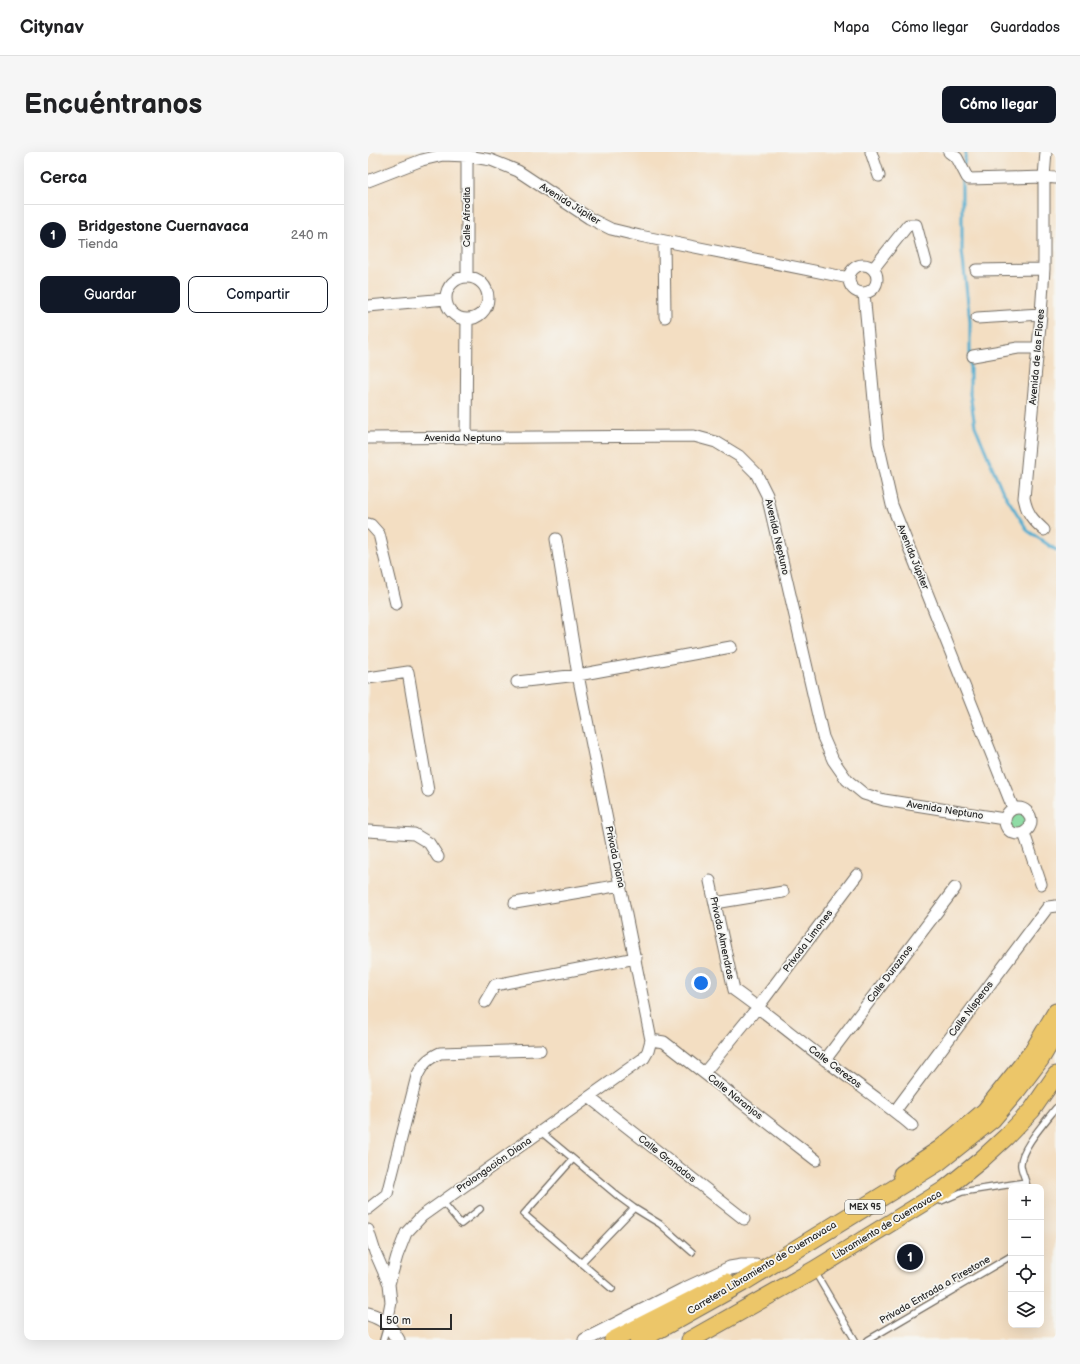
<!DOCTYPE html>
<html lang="es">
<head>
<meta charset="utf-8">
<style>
	body { margin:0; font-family:"Balsamiq Sans",sans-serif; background:#f6f6f6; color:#202124 }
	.controls { position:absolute; right:12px; bottom:12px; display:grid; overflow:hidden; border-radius:8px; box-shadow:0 4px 16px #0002 }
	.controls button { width:36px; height:36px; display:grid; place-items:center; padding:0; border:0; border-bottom:1px solid #e0e0e0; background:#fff; color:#202124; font:20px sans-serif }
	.scale { position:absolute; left:12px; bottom:10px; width:72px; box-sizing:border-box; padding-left:4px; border:2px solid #2b2b2b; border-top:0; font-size:11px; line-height:14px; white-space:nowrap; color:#2b2b2b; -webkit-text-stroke:3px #f6f6f2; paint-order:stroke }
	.you { position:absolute; left:333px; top:831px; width:14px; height:14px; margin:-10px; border:3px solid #fff; border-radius:50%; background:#1a73e8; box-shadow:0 0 0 6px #1a73e833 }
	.badge { display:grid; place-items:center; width:26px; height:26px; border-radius:50%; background:#111827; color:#fff; font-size:13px; font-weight:700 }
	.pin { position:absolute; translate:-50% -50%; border:2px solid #fff; box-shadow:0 1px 4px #0006 }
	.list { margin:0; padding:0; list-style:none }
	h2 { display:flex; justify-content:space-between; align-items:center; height:52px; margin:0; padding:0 16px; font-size:17px }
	h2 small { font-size:13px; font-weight:400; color:#757577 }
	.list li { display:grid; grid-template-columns:26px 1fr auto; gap:12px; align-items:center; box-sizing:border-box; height:60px; padding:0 16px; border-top:1px solid #e0e0e0 }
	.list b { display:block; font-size:15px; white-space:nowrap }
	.list p { margin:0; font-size:13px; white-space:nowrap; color:#757577 }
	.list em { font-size:13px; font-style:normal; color:#757577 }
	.actions { display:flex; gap:8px; padding:12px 16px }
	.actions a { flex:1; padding:9px 0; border:1px solid #111827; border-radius:8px; text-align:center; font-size:14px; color:#111827 }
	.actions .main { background:#111827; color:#fff }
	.icon { flex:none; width:22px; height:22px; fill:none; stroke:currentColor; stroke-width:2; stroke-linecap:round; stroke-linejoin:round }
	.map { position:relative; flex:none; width:688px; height:1188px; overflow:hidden; border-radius:8px }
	header { display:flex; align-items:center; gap:24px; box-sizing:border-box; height:56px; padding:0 20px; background:#fff; border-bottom:1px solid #e0e0e0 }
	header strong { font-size:19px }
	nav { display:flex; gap:22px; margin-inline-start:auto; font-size:14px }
	.intro { display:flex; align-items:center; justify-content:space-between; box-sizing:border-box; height:96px; padding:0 24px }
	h1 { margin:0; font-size:28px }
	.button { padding:10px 18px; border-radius:8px; background:#111827; color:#fff; font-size:14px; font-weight:700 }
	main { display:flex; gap:24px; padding:0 24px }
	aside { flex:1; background:#fff; border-radius:8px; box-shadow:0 4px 16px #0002 }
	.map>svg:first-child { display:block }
</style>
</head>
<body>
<header>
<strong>Citynav</strong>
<nav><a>Mapa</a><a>Cómo llegar</a><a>Guardados</a></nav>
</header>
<div class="intro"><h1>Encuéntranos</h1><a class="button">Cómo llegar</a></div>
<main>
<aside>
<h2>Cerca<small></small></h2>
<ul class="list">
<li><span class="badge">1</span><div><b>Bridgestone Cuernavaca</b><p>Tienda</p></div><em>240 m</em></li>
</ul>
<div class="actions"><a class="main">Guardar</a><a>Compartir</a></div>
</aside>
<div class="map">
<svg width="688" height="1188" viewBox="0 0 688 1188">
	<rect width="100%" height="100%" fill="#f6f6f2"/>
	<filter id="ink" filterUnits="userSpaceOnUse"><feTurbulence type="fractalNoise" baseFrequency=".025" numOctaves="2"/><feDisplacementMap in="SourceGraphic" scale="8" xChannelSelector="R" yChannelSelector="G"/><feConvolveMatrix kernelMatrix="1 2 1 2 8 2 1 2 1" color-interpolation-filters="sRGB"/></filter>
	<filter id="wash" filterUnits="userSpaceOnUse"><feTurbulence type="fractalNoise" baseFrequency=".012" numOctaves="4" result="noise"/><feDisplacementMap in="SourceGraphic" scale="16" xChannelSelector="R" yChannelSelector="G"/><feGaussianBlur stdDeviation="0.9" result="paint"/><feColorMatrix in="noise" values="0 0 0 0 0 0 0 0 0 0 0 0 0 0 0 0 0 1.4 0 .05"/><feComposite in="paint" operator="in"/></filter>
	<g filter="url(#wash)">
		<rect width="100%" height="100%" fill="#f3dec2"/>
		<path fill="#83d99c" stroke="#578264" d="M640 669a10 10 0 1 1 20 0a10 10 0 1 1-20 0Z"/>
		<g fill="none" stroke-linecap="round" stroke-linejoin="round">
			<path stroke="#51accf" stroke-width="3" d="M 596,12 L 598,0
				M 594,23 L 594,99 L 602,169 L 602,242 L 607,274 L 634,338 L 660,379 L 688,398"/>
		</g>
	</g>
	<g filter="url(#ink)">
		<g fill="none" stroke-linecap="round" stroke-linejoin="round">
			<defs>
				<path id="service" d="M 173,980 L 251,1045 L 266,1056 L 292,1072 L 324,1100
					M 205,1007 L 156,1062 L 244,1137
					M 659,1035 C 658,1028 654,1021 653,1014 C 651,998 678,969 688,956
					M 74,1049 L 93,1072 L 112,1057
					M 573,1049 L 594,1040 L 658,1030
					M 213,1111 L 266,1056
					M 447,1120 L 487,1188
					M 15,1188 L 19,1174
					M 500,1188 L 643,1104"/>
				<path id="minor" d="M 503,0 L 511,24
					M 581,0 L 589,6 L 599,25 L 601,27 L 676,25 L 688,26
					M 99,4 L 99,125
					M 0,29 L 54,8 L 75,3 L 99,4 L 123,8 L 150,19 L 221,66 L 243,77 L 272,84 L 481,126
					M 296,89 L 297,165
					M481 127a14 14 0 1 1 28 0a14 14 0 1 1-28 0Z
					M 505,117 L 540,73 L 548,73 L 558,110
					M 608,118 L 676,117
					M78 146a21 21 0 1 1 42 0a21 21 0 1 1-42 0Z
					M 496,141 L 510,291 L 524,353 L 645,656
					M 0,154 L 78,147
					M 609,166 L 673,162
					M 605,204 L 650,196 L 669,196
					M 0,286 L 326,284 L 348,290 L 371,304 L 388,321 L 399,343 L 455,585 L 465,608 L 479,628 L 496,642 L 516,648 L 636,667
					M 98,286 L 99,167
					M 0,372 L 3,373 L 11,382 L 28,452
					M 676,378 C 665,368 659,362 656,346 L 673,162 L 676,117 L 676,25 L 678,0
					M 0,526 L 40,520 L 60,639
					M 149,530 L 210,523 L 363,495
					M637 669a13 13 0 1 1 26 0a13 13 0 1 1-26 0Z
					M 0,679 L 46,682 L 61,691 L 70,705
					M 656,681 L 673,732
					M 342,729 L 366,838 C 397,860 426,884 456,907 C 485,930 516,950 544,974
					M 147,751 L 253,733
					M 347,751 L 415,740
					M 117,850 L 127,833 L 268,806
					M 283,888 L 296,890 L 448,1008
					M 457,908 L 587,736
					M 336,921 L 390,855 L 489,723
					M 222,946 L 376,1067
					M 527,959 L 680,755 L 688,754
					M 0,1057 L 19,1042 L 49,924 C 55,912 59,907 72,901 L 172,898
					M 0,1078 L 7,1100 L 21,1132
					M 19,1171 L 23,1150 L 21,1132 L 29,1104 L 38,1081 L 54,1064 L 276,906 L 280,899 L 283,888 L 210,523 L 188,387"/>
				<path id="tertiary" d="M 0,1162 C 17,1167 21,1173 30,1188
					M 217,1188 L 315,1138 L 362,1116 L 374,1114 L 388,1114"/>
				<path id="primary" d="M 534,1022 L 572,997 L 617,959 L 665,899 L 688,860
					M 245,1188 L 359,1130
					M 322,1188 L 446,1118 L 576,1038 L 613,1008 L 638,985 L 664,958 L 688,923"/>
				<path id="trunk" d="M 271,1188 L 375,1130 L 570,1010 L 624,967 L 647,940 L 672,907 L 688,880"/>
			</defs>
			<use href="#service" stroke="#716a60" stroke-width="8"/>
			<use href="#minor" stroke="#716a60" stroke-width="13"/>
			<use href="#tertiary" stroke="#716a60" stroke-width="15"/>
			<use href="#primary" stroke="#716a60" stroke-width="19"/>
			<use href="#trunk" stroke="#716a60" stroke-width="20"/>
			<use href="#service" stroke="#fff" stroke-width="5.5"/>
			<use href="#minor" stroke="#fff" stroke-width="11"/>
			<use href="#tertiary" stroke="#fff" stroke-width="13"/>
			<use href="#primary" stroke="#ecc669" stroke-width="17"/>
			<use href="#trunk" stroke="#ecc669" stroke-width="18"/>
		</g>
	</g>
	<g text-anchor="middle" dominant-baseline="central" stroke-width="3.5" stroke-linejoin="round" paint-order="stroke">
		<rect fill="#f6f6f2" stroke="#686867" stroke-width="1" x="477" y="1048" width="40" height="14" rx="3"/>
		<g font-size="9" font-weight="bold" fill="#2b2b2b">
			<text x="497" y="1055">MEX 95</text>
		</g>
		<g font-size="10" fill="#2b2b2b" stroke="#f6f6f2">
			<text transform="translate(202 52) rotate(32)">Avenida Júpiter</text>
			<text transform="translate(99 65) rotate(-90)">Calle Afrodita</text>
			<text transform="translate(669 205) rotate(-85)">Avenida de las Flores</text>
			<text x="95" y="286">Avenida Neptuno</text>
			<text transform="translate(409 385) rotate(77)">Avenida Neptuno</text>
			<text transform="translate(545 405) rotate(68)">Avenida Júpiter</text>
			<text transform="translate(577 658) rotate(9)">Avenida Neptuno</text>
			<text transform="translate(247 705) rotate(78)">Privada Diana</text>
			<text transform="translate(354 786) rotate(78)">Privada Almendras</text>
			<text transform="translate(440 789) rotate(-53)">Privada Limones</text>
			<text transform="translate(522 822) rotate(-53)">Calle Duraznos</text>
			<text transform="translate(603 857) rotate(-53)">Calle Nísperos</text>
			<text transform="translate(467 915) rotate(37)">Calle Cerezos</text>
			<text transform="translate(367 945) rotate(38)">Calle Naranjos</text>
			<text transform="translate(299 1007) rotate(38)">Calle Granados</text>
			<text transform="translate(126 1013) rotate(-35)">Prolongación Diana</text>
			<text transform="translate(519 1073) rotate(-31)">Libramiento de Cuernavaca</text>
			<text transform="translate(394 1116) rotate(-31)">Carretera Libramiento de Cuernavaca</text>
			<text transform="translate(567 1138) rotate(-30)">Privada Entrada a Firestone</text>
		</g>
	</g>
</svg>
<div class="controls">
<button>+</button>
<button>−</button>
<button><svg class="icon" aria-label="locate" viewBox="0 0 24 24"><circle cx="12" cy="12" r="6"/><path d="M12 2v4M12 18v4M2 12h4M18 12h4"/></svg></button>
<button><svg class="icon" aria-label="layers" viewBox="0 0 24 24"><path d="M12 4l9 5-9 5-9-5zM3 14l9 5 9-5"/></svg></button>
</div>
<div class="scale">50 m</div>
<div class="you"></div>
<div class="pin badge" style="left:542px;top:1105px">1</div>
</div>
</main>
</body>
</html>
